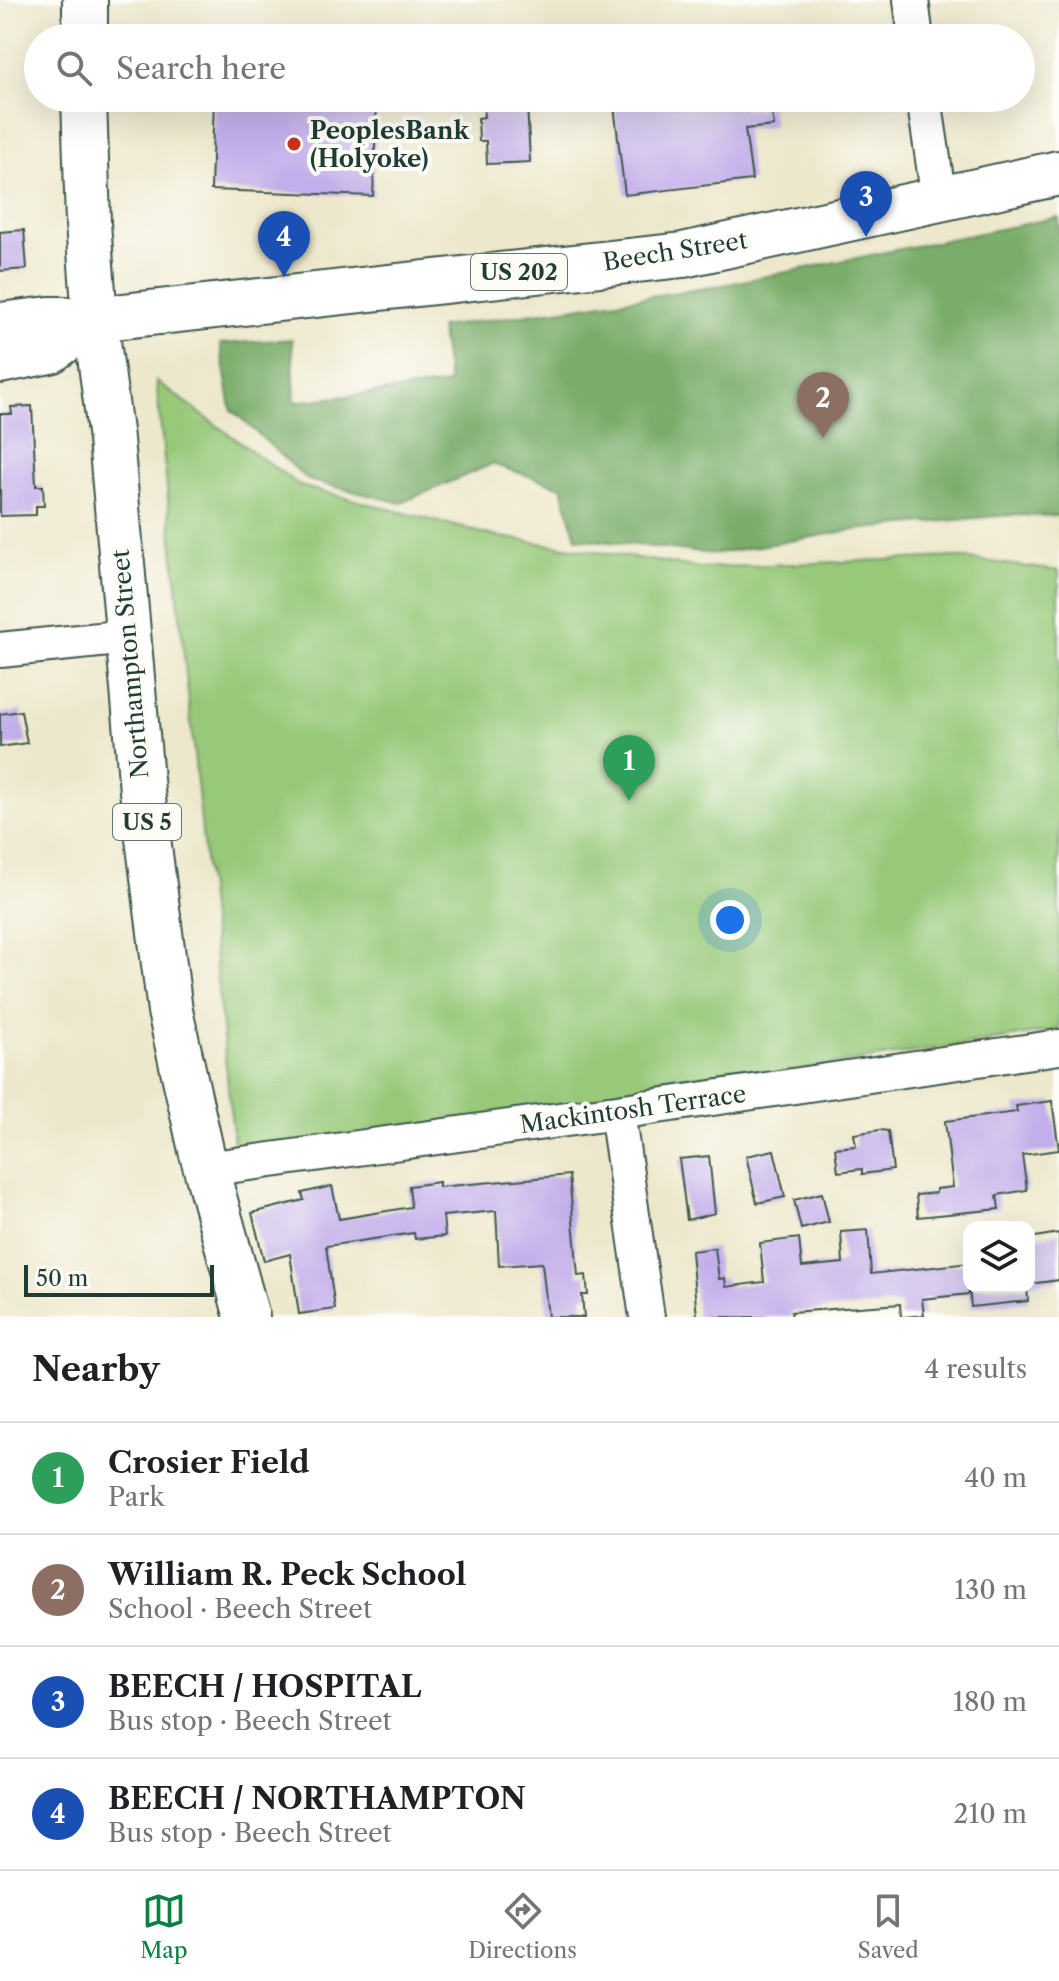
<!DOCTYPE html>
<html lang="en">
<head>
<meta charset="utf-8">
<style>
	body { margin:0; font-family:"Libre Caslon Text",serif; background:#f6f6f6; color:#202124 }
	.controls { position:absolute; right:24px; bottom:24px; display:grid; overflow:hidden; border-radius:16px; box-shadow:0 8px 32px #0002 }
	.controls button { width:72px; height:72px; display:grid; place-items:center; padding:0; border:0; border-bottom:2px solid #e0e0e0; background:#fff; color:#202124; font:40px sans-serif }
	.scale { position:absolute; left:24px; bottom:20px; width:190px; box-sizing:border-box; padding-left:8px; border:4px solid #1f3d34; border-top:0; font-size:22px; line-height:28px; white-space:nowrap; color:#1f3d34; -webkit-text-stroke:6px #fdfcf7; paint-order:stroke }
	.you { position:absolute; left:730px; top:920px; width:28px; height:28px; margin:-20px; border:6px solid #fff; border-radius:50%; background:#1a73e8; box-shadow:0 0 0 12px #1a73e833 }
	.badge { display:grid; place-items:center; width:52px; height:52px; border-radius:50%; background:#0b8043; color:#fff; font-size:26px; font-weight:700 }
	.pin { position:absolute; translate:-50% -66px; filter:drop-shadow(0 2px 4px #0008) }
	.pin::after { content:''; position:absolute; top:42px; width:28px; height:24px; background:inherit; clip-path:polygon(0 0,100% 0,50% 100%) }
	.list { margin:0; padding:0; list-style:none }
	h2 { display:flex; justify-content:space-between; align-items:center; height:104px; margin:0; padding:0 32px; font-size:34px }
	h2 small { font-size:26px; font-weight:400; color:#757577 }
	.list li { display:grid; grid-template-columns:52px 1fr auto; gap:24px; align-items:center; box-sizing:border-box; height:112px; padding:0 32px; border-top:2px solid #e0e0e0 }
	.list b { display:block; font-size:30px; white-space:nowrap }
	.list p { margin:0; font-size:26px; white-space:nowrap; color:#757577 }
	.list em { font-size:26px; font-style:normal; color:#757577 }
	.icon { flex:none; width:44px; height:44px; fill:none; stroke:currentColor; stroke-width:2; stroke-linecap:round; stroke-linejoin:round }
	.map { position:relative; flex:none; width:1059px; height:1317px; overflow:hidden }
	.search { position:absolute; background:#fff; box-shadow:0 8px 32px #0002; left:24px; right:24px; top:24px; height:88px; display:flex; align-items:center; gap:20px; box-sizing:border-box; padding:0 28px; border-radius:44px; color:#757577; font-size:30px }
	.sheet { height:552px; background:#fff }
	nav { display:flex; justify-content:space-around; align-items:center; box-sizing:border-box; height:112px; border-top:2px solid #e0e0e0; background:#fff; font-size:22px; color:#757577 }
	nav a { display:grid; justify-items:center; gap:4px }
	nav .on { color:#0b8043 }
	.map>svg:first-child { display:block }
</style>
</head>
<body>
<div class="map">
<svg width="1059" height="1317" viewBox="0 0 1059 1317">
	<rect width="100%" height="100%" fill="#fdfcf7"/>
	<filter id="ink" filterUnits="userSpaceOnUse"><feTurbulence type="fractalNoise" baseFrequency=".0125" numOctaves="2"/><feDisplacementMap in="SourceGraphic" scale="16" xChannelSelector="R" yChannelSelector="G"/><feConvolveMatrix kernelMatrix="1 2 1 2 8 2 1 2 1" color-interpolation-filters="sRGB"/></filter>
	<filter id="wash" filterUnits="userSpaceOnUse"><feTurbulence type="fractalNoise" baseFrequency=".006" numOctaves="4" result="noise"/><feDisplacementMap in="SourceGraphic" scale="32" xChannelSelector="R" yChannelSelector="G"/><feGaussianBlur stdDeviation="1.8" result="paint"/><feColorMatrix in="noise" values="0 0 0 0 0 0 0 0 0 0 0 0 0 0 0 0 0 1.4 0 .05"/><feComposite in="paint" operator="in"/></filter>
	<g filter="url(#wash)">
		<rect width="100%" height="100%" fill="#ede8cc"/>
		<path fill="#97c979" stroke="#5b8356" stroke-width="2" d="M 156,381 L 300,486 L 494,536 L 701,568 L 953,557 L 1059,571 L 1059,1030 L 235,1155 Z"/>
		<path fill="#79ad69" stroke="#4c754e" stroke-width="2" d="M 1059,217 L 1059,516 L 1008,515 L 853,530 L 714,554 L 576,538 L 562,487 L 492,464 L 401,503 L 308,480 L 231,409 L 220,344 L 292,339 L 295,402 L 449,384 L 440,327 L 713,287 Z"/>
		<g id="blocks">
			<path fill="#c2aeea" d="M 214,98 L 377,98 L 373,196 L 211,190 Z
				M 483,98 L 503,98 L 503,104 L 527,103 L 530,162 L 487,164 L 486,141 L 479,141 L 478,118 L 484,117 Z
				M 613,98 L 743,98 L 744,110 L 771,107 L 774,126 L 745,129 L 752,180 L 625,195 Z
				M 24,230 L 27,269 L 0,271 L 0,232 Z
				M 32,406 L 36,486 L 43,486 L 44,506 L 36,506 L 36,515 L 0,516 L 0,414 L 12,414 L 11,407 Z
				M 21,711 L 27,743 L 0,747 L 0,714 Z
				M 1052,1101 L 1059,1150 L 1022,1155 L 1027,1190 L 997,1195 L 999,1209 L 918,1217 L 916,1195 L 936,1193 L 936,1189 L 953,1187 L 945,1121 L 1017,1112 L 1016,1106 Z
				M 880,1130 L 888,1131 L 893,1170 L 862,1174 L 862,1169 L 838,1172 L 835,1148 L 856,1146 L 854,1134 Z
				M 774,1150 L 785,1197 L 757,1203 L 746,1156 Z
				M 709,1156 L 715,1213 L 687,1220 L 679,1159 Z
				M 569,1175 L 578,1276 L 586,1275 L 588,1295 L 582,1295 L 584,1317 L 548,1317 L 542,1263 L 499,1266 L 496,1211 L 443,1216 L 445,1236 L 415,1239 L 414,1233 L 326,1246 L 335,1309 L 299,1314 L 290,1254 L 264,1261 L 252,1213 L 304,1200 L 302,1193 L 332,1186 L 339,1219 L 411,1207 L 409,1186 L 439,1182 L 439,1187 Z
				M 822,1193 L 829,1222 L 801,1229 L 794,1200 Z
				M 868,1230 L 871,1274 L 969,1263 L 969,1294 L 922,1299 L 924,1315 L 905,1317 L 901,1317 L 900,1304 L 791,1312 L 792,1317 L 697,1317 L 691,1251 L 715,1248 L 719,1279 L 725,1278 L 726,1287 L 764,1282 L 760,1243 L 799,1238 L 802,1267 L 843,1263 L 841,1232 Z
				M 1059,1233 L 1059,1280 L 1029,1284 L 1029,1238 Z
				M 969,1287 L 1027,1287 L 1028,1301 L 971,1307 Z"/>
		</g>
	</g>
	<g filter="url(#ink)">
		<use href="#blocks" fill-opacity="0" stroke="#3e574b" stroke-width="2"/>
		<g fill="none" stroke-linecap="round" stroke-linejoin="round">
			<defs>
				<path id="minor" d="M 911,0 L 916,38
					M 924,98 L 939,200
					M 0,650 L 129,637
					M 617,1112 L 647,1317
					M 206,1169 L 617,1112 L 1059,1047"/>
				<path id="major" d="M 85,38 L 85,0
					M 84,98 L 88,223 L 95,319 L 111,439 L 142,791 L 170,1011 L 201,1150 L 247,1317
					M 0,325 L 49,319 L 95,319 L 683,255 L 1059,173
					M 0,361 L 50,351 L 95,319"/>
			</defs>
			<use href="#minor" stroke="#3e574b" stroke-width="38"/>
			<use href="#major" stroke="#3e574b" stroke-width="48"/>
			<use href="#minor" stroke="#fff" stroke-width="34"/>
			<use href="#major" stroke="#fff" stroke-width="44"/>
		</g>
	</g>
	<circle fill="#c8321e" stroke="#fdfcf7" stroke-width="3" cx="294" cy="144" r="8"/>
	<g text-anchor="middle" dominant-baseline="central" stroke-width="8" stroke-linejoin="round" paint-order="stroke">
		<g fill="#fdfcf7" stroke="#62766e" stroke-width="2">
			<rect x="471" y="254" width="96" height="36" rx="6"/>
			<rect x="113" y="804" width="68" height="36" rx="6"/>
		</g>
		<g font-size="22" font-weight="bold" fill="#1f3d34">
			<text x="519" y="272">US 202</text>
			<text x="147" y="822">US 5</text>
		</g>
		<g font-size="24" font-weight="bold" fill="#1f3d34" stroke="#fdfcf7" text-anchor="start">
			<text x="310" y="130">PeoplesBank<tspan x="310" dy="28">(Holyoke)</tspan></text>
		</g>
		<g font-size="24" fill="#1f3d34" stroke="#fdfcf7">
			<text transform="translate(675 251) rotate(-9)">Beech Street</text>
			<text transform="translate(130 664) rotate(-95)">Northampton Street</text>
			<text transform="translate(633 1109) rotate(-8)">Mackintosh Terrace</text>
		</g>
	</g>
</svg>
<div class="controls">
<button><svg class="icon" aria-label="layers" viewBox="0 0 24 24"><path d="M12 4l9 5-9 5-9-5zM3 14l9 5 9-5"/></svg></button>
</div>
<div class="scale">50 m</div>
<div class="you"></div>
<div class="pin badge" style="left:629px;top:801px;background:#2e9e5b">1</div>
<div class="pin badge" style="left:823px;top:438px;background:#8d6e63">2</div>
<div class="pin badge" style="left:866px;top:237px;background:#1a4fb4">3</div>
<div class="pin badge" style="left:284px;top:277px;background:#1a4fb4">4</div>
<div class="search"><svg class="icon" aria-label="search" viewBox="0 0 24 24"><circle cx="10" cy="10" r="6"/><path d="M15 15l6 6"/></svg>Search here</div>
</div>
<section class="sheet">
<h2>Nearby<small>4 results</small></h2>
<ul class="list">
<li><span class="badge" style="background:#2e9e5b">1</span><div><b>Crosier Field</b><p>Park</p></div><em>40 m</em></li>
<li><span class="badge" style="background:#8d6e63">2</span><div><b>William R. Peck School</b><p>School · Beech Street</p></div><em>130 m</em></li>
<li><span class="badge" style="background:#1a4fb4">3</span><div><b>BEECH / HOSPITAL</b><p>Bus stop · Beech Street</p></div><em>180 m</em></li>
<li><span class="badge" style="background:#1a4fb4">4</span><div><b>BEECH / NORTHAMPTON</b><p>Bus stop · Beech Street</p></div><em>210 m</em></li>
</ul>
</section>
<nav>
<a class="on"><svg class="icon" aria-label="map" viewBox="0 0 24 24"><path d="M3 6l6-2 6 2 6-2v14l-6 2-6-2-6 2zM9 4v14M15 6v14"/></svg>Map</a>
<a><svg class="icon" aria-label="directions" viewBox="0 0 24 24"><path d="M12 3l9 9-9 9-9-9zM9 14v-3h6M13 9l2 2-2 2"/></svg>Directions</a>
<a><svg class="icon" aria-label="saved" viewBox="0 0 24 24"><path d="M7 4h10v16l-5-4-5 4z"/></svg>Saved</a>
</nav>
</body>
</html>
